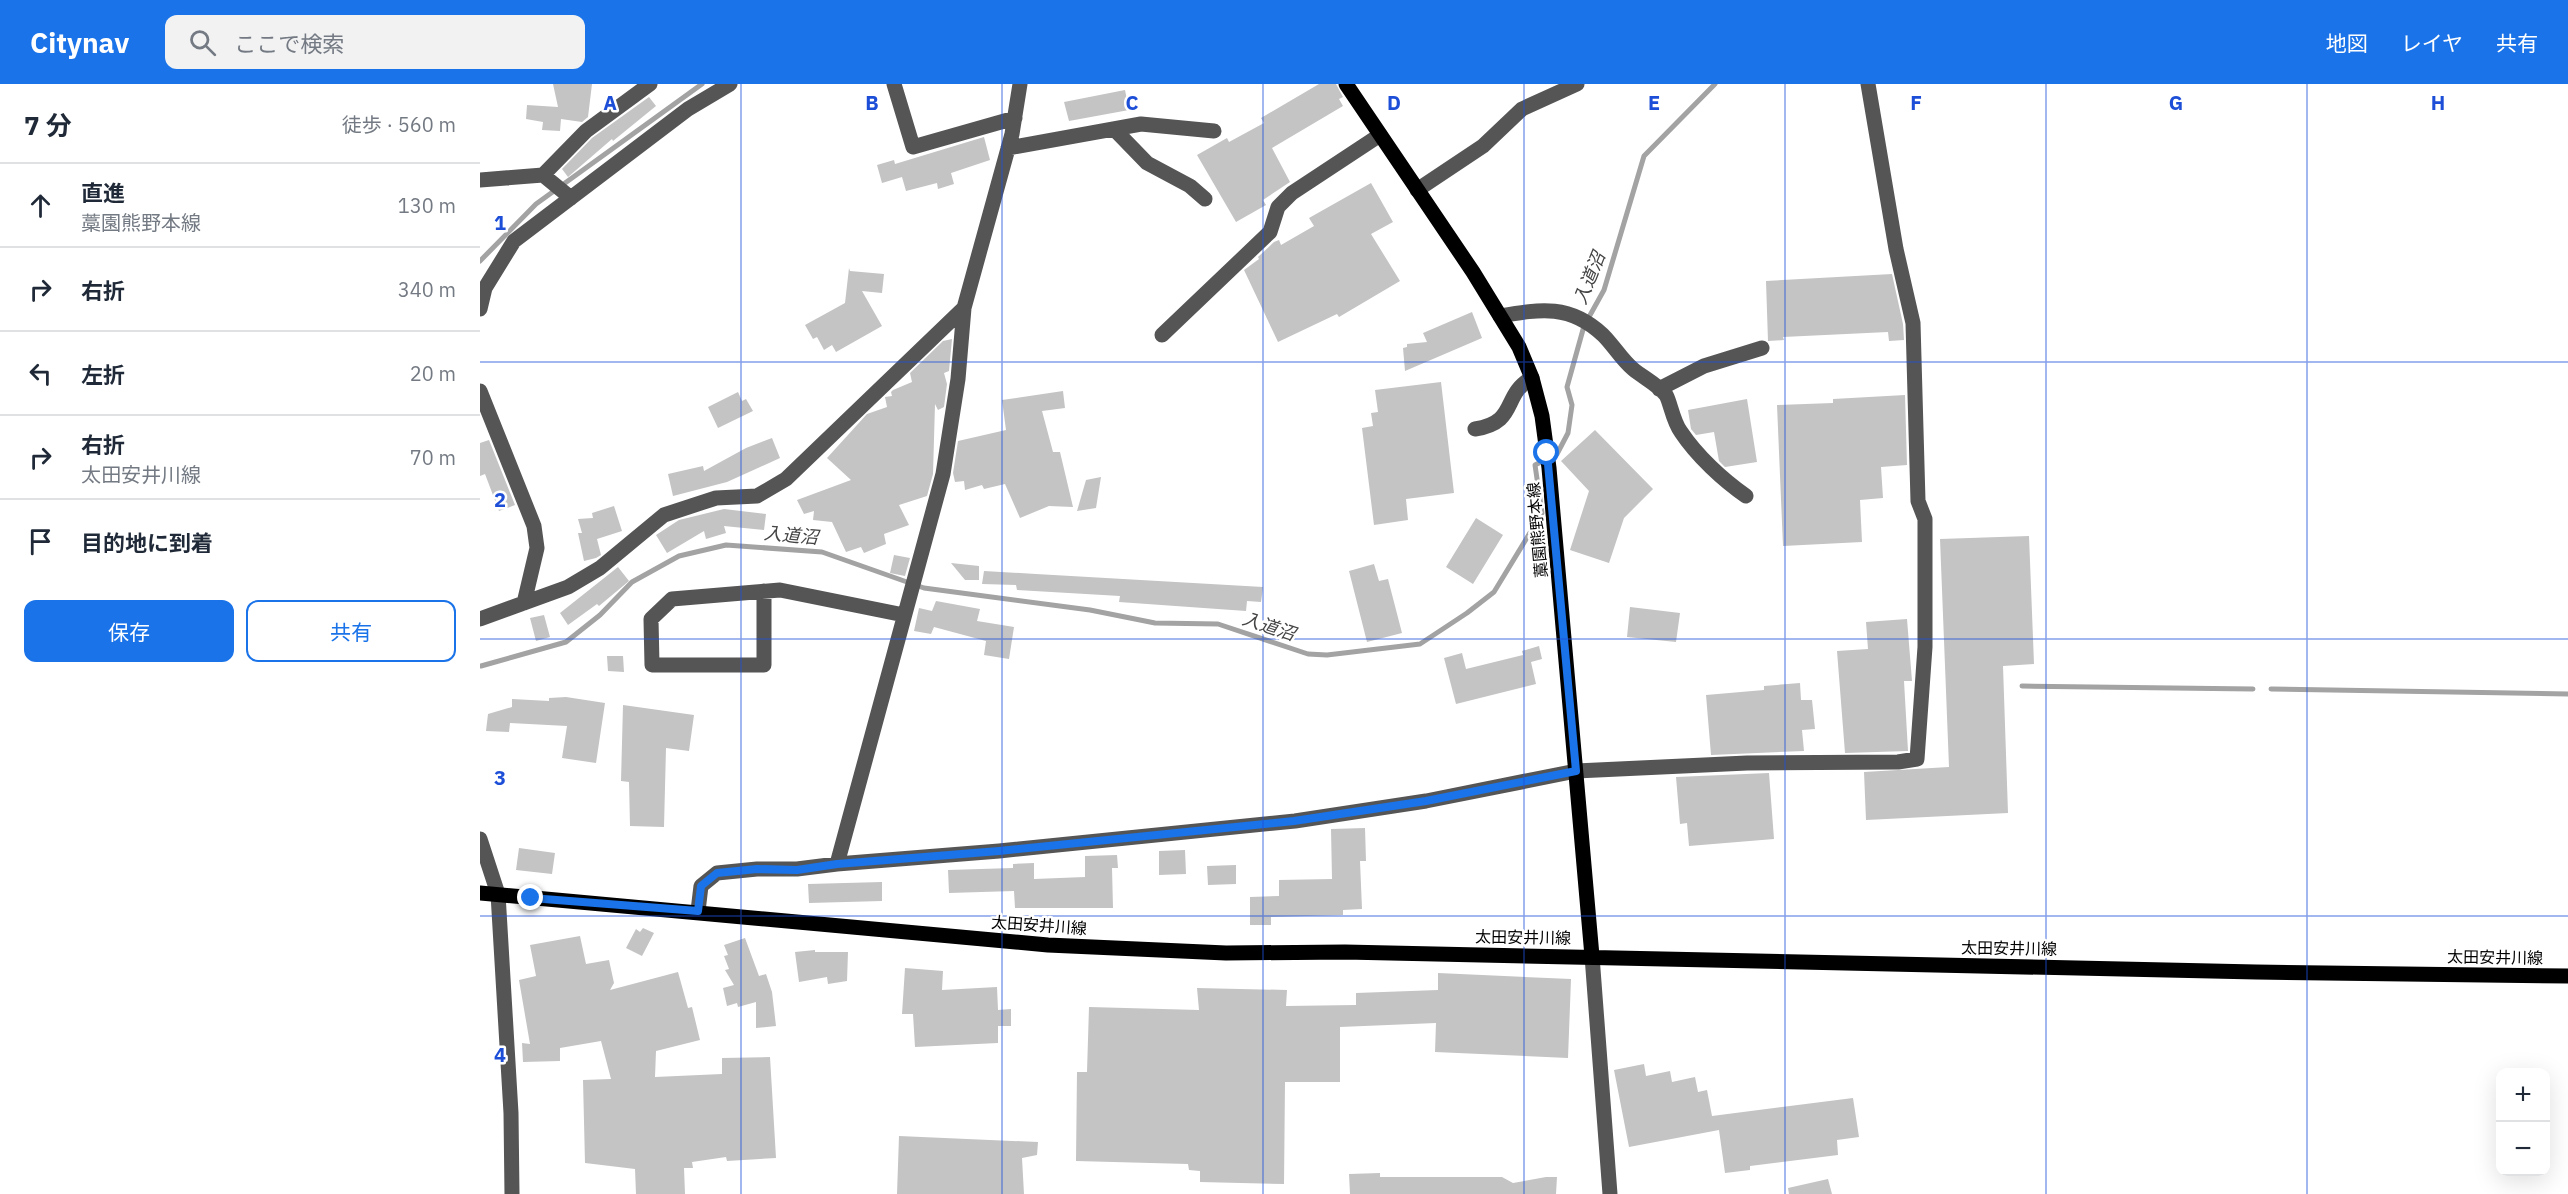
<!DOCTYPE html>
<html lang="ja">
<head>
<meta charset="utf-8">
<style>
	body { margin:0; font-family:"IBM Plex Sans","Noto Sans JP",sans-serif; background:#f2f2f3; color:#1f2937 }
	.controls { position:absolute; right:18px; bottom:18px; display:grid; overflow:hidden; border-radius:12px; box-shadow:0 6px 24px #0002 }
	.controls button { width:54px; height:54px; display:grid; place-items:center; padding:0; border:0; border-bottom:2px solid #e0e1e3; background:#fff; color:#1f2937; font:30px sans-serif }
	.stop { position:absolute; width:18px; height:18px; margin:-14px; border:4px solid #1a73e8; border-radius:50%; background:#fff }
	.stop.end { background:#1a73e8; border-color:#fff; box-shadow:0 2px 6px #0008 }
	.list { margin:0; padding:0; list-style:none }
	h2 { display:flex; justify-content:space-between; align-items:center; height:78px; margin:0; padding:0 24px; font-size:26px }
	h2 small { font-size:20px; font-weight:400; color:#747a83 }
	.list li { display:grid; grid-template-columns:39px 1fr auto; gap:18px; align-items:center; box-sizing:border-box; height:84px; padding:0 24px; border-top:2px solid #e0e1e3 }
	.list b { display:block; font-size:22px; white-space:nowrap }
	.list p { margin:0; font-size:20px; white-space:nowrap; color:#747a83 }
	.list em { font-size:20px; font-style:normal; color:#747a83 }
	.actions { display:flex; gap:12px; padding:18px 24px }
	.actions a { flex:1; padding:14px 0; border:2px solid #1a73e8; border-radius:12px; text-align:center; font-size:21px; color:#1a73e8 }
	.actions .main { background:#1a73e8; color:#fff }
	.icon { flex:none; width:33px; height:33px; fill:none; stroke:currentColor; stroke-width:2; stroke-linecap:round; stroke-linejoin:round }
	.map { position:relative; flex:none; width:2088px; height:1110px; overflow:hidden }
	header { display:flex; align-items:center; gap:36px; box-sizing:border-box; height:84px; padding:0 30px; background:#1a73e8; color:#fff }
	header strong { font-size:28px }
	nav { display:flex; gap:33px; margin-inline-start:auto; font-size:21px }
	.search { width:420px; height:54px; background:#f2f2f3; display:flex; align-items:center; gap:15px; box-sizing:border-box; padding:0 21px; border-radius:12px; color:#747a83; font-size:22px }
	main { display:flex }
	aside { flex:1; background:#fff }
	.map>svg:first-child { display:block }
</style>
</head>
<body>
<header>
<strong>Citynav</strong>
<div class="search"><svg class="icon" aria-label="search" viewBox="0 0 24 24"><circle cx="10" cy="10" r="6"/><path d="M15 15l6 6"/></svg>ここで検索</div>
<nav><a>地図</a><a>レイヤ</a><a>共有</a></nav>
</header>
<main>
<aside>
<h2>7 分<small>徒歩 · 560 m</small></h2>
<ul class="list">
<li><svg class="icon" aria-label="ahead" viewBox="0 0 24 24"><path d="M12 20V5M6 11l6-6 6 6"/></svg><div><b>直進</b><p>藁園熊野本線</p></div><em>130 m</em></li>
<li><svg class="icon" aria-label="right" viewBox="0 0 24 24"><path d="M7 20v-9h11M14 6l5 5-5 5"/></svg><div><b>右折</b></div><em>340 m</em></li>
<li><svg class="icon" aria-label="left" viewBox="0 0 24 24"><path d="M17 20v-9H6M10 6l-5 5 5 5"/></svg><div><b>左折</b></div><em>20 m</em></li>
<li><svg class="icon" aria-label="right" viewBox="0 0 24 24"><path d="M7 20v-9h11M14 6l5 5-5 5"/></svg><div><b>右折</b><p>太田安井川線</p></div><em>70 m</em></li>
<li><svg class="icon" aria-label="arrive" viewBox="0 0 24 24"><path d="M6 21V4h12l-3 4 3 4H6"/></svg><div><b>目的地に到着</b></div></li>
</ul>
<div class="actions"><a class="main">保存</a><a>共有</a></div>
</aside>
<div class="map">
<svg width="2088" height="1110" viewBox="0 0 2088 1110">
	<rect width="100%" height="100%" fill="#fff"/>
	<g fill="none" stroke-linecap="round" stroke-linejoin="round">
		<path stroke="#a3a3a3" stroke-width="5" d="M 0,177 L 56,120 L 222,0
			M 1,582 L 86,558 L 120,531 L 152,498 L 199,472 L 246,461 L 342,468 L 444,504 L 610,526 L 675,539 L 738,540 L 828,570 L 847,571 L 940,560 L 987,529 L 1014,508 L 1062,429 L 1055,381 L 1077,370 L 1088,349 L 1092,321 L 1087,303 L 1104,242 L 1124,206 L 1164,72 L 1235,0
			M 1542,602 L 1773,605
			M 1791,605 L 2088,610"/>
	</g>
	<path fill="#c4c4c4" d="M 73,0 L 112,0 L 108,33 L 102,38 L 81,35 L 80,47 L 62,46 L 63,38 L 46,35 L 47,21 L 78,23 Z
		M 839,0 L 856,0 L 863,13 L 859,15 L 863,22 L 792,64 L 810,98 L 783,116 L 786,121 L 756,138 L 717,71 L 747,54 L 749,58 L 784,39 L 781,34 Z
		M 645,6 L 649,26 L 589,37 L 584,18 Z
		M 169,13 L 176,22 L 133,57 L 132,55 L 88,93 L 82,85 L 112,54 Z
		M 504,53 L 510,76 L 471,89 L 474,100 L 458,105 L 457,99 L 426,107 L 422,93 L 402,99 L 397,81 L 414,76 L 415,80 Z
		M 891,99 L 913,138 L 891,150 L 920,197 L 859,233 L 857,230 L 798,258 L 764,186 L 779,175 L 778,173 L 794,158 L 799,156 L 801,161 L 834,142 L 829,134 Z
		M 369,184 L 370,187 L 404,190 L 402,209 L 382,207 L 402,242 L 356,268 L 352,261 L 344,266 L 337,253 L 333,255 L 325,241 L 365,219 Z
		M 1412,190 L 1423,240 L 1424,256 L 1409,257 L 1408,248 L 1303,253 L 1304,256 L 1288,257 L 1286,197 Z
		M 992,228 L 1002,254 L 925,287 L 923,264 L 927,263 L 927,260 L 947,258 L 943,249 Z
		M 472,255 L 469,287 L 464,289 L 467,300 L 464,323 L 458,326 L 455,320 L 453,390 L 447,412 L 419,421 L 429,441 L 404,450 L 406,460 L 384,469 L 381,463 L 366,468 L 352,438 L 333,436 L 334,427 L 324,430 L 317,416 L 371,396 L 347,374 L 387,330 L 407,323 L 405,313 L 412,312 L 411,308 L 413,306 L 432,298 L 430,289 L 463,257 Z
		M 961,298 L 974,409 L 926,415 L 928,436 L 894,441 L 882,344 L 893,342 L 891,329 L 898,328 L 895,306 Z
		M 583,307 L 585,324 L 562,327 L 573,368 L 580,368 L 593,423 L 569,422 L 540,434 L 525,400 L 504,405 L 502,401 L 485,406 L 484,397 L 475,398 L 473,389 L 478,357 L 526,346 L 522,316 Z
		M 258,308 L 262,317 L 266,315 L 273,327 L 238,344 L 228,323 Z
		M 1425,311 L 1427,381 L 1401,383 L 1403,414 L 1380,416 L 1382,458 L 1303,462 L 1297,321 L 1353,319 L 1353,315 Z
		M 1267,315 L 1277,378 L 1245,383 L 1239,377 L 1234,348 L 1216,351 L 1211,345 L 1208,326 Z
		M 1115,346 L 1173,405 L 1144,434 L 1129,479 L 1090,466 L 1109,407 L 1081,377 Z
		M 292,354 L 300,374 L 247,398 L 193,412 L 188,390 L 223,382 L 224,387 L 266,364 Z
		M 9,356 L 35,421 L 19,427 L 5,390 L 0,392 L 0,359 Z
		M 621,393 L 616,424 L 597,427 L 606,396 Z
		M 134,422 L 142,447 L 117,455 L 121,471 L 116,474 L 104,477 L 98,449 L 102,449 L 98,435 L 113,434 L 112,429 Z
		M 244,425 L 286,430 L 284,446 L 244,442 L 246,449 L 226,455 L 224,447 L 187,469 L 176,451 L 199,436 Z
		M 996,434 L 1023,451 L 993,500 L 966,483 Z
		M 1549,452 L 1554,580 L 1523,582 L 1528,729 L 1386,736 L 1384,688 L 1469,683 L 1460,455 Z
		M 414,471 L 430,474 L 425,492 L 410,489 Z
		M 471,479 L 499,482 L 499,496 L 485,496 Z
		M 894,480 L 899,497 L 908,495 L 922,549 L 887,558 L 869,487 Z
		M 138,483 L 149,497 L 119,522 L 117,520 L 88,541 L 80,529 Z
		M 504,487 L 556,490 L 783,503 L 781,518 L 767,517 L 766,527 L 639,518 L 640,512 L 537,506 L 536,501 L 502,500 Z
		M 456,517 L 500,525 L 497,537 L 534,543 L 529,575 L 504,571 L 506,557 L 454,543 L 451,550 L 434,547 L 439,524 L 452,527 Z
		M 1150,523 L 1200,529 L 1196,558 L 1147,553 Z
		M 64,531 L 70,553 L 56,557 L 50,534 Z
		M 1427,535 L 1432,597 L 1424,597 L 1428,667 L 1365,669 L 1357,567 L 1388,565 L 1386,538 Z
		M 1059,562 L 1062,575 L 1051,578 L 1056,600 L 976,620 L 964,574 L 982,569 L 986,585 L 1043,571 L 1042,567 Z
		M 127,572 L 143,572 L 144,588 L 128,587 Z
		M 1320,599 L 1321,616 L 1332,616 L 1335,645 L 1322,646 L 1324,667 L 1231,671 L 1226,611 L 1284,606 L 1284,602 Z
		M 86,613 L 125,619 L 116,679 L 82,674 L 87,642 L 30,639 L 29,648 L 6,647 L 8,630 L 32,623 L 32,615 L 69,617 L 69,614 Z
		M 143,621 L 214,631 L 209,667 L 186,664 L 184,743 L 150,742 L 149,698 L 141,697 Z
		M 1289,689 L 1294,755 L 1209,762 L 1207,739 L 1200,740 L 1196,693 Z
		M 885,744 L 886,777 L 880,777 L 882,825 L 863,826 L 863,831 L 791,833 L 791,841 L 770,841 L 770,813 L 799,812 L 799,796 L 852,795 L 851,745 Z
		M 39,764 L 75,769 L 72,790 L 36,786 Z
		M 705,766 L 706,790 L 679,791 L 679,767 Z
		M 637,771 L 638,784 L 632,784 L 633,824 L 535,824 L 534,807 L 469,809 L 468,786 L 533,784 L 533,780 L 554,779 L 554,795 L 605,793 L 605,772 Z
		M 756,781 L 756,800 L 728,801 L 727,782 Z
		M 402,798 L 402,817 L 329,819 L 328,800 Z
		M 163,844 L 174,849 L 162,872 L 146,864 L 156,845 L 160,848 Z
		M 100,852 L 106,880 L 129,876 L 134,899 L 130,906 L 198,888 L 208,924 L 212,923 L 220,956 L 176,967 L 175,993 L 242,990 L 242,974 L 290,973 L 296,1074 L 247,1077 L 246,1073 L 212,1078 L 213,1084 L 204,1084 L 205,1110 L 156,1110 L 155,1085 L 105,1079 L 103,996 L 131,995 L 121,957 L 80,964 L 80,977 L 43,978 L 42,959 L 50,960 L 39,896 L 56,892 L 50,861 Z
		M 265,854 L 279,892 L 286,890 L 292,908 L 296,942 L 276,944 L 276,918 L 258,923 L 257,919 L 247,922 L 243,904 L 254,901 L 245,886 L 249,885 L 244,872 L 248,871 L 244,861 Z
		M 335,866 L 335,868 L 368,868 L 367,897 L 348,900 L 347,893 L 319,898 L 315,868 Z
		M 425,884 L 463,887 L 462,906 L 517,903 L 518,926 L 531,925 L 531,942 L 518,942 L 518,959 L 435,963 L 433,930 L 422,930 Z
		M 958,889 L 1091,895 L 1088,974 L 955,968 L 956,939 L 860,943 L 860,998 L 805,998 L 804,1100 L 720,1098 L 720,1087 L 709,1086 L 708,1080 L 596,1077 L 597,988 L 607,988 L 609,923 L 719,926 L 717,904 L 807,906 L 806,922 L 876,921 L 876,909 L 958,906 Z
		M 1164,980 L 1166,992 L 1190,987 L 1192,998 L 1215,993 L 1218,1008 L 1227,1006 L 1232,1032 L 1373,1014 L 1379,1053 L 1357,1056 L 1358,1071 L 1270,1082 L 1270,1086 L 1245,1089 L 1239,1046 L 1149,1063 L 1134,986 Z
		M 419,1052 L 558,1058 L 557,1071 L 542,1074 L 544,1110 L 417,1110 Z
		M 900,1089 L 900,1093 L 1022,1093 L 1033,1099 L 1066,1093 L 1077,1093 L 1076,1110 L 870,1110 L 869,1090 Z
		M 1348,1095 L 1352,1110 L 1309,1110 L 1308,1104 Z"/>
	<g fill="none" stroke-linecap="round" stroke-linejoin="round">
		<path stroke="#555" stroke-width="15" d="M 414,0 L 433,63 L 535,34
			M 634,45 L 667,79 L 710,102 L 725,115
			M 528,64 L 661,40 L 734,47
			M 63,91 L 91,114
			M 0,96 L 63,91 L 106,47 L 170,0
			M 937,106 L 1003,62 L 1042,25 L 1097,0
			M 0,225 L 5,204 L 34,157 L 208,25 L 250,0
			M 1020,232 C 1061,225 1090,220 1123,251 C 1134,262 1142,276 1153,285 C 1164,294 1177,300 1186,311 C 1190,317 1193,338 1201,348 C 1217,372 1243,396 1266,412
			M 682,251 L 790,148 L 798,123 L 812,109 L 900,51
			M 1179,305 L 1224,282 L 1282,264
			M 0,307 L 54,442 L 57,464 L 44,519
			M 995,345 C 1039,338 1021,311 1052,294
			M 284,507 L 284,581 L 172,581 L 171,535 L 192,515 L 300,506 L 424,531
			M 0,535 L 88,503 L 120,484 L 184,431 L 236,414 L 277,412 L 306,395 L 484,224
			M 0,755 L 18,810 L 31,1029 L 32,1110
			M 357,780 L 463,390 L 478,295 L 484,224 L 532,50 L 540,0
			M 218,827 L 221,802 L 237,789 L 277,785 L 317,785 L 357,780 L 519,767 L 815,737 L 946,717 L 1096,687 L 1267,679 L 1418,678 L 1437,675 L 1445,563 L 1445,435 L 1438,417 L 1433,239 L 1416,165 L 1388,0
			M 1112,872 L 1130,1110"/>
		<path stroke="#000" stroke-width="15" d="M 866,0 L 993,188 L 1039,263 L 1052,294 L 1062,332 L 1069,384 L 1112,872
			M 0,809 L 568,861 L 746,869 L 865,868 L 1776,888 L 2088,892"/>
	</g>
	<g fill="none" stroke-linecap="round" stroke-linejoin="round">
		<path stroke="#1a73e8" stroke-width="8" d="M 51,814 L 218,827 L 221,802 L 237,789 L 277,785 L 317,786 L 357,780 L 519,767 L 814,737 L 946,717 L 1096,687 L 1067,369"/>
	</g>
	<path fill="none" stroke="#1d4ed8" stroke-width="1.5" stroke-opacity="0.55" d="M 261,0 L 261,1110M 522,0 L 522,1110M 783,0 L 783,1110M 1044,0 L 1044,1110M 1305,0 L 1305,1110M 1566,0 L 1566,1110M 1827,0 L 1827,1110M 0,278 L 2088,278M 0,555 L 2088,555M 0,832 L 2088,832"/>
	<g text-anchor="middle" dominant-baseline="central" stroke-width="5" stroke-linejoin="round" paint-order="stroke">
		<g font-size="16" fill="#000" stroke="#fff">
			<text transform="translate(1057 446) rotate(-95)">藁園熊野本線</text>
			<text transform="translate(559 841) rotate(4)">太田安井川線</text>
			<text transform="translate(1043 853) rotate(1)">太田安井川線</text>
			<text transform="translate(1529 864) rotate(1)">太田安井川線</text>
			<text transform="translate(2015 873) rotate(1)">太田安井川線</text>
		</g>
		<g font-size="18" font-style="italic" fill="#444" stroke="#fff">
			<text transform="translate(1109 194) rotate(-68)">入道沼</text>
			<text transform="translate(311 451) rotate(5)">入道沼</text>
			<text transform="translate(789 542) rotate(18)">入道沼</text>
		</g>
	</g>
	<g font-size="20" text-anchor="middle" font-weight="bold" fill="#1d4ed8" stroke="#fff" stroke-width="5" stroke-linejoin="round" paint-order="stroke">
		<text x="130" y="26">A</text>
		<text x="392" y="26">B</text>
		<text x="652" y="26">C</text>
		<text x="914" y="26">D</text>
		<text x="1174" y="26">E</text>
		<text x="1436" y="26">F</text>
		<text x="1696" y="26">G</text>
		<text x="1958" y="26">H</text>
		<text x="20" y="146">1</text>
		<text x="20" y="423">2</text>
		<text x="20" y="701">3</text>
		<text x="20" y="978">4</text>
	</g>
</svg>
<div class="controls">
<button>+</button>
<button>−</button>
</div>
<div class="stop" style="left:1067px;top:369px"></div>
<div class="stop end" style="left:51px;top:814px"></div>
</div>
</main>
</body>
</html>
